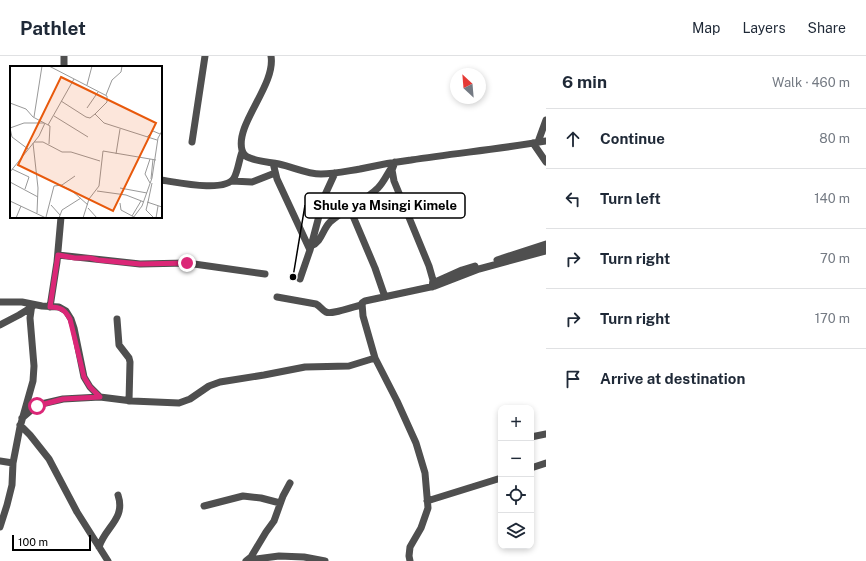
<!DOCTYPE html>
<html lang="en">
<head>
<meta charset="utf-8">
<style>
	body { margin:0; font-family:"Public Sans",sans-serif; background:#f6f6f7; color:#1f2937 }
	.controls { position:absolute; right:12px; bottom:12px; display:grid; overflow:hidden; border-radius:8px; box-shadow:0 2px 6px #0003 }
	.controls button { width:36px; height:36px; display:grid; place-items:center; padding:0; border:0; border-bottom:1px solid #e0e1e3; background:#fff; color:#1f2937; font:20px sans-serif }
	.compass { position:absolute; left:450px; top:12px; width:36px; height:36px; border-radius:50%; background:#fff; box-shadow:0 2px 6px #0003; rotate:334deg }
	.scale { position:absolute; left:12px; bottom:10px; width:79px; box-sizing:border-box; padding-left:4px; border:2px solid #000; border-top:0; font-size:11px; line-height:14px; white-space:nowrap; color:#000; -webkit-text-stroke:3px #fff; paint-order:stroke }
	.stop { position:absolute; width:12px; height:12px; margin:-9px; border:3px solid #db2777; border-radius:50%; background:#fff }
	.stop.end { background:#db2777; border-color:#fff; box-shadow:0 1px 4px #0008 }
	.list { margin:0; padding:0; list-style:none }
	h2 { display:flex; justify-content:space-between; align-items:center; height:52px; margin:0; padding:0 16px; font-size:17px }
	h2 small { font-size:13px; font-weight:400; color:#747a83 }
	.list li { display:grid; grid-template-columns:26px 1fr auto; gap:12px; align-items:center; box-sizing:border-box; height:60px; padding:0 16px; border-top:1px solid #e0e1e3 }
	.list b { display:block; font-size:15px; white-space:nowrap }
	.list em { font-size:13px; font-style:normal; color:#747a83 }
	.icon { flex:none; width:22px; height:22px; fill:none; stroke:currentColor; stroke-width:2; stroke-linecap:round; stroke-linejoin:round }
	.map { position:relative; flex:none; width:546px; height:505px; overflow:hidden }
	header { display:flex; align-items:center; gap:24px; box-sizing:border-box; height:56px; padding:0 20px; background:#fff; border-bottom:1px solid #e0e1e3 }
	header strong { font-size:19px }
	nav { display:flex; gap:22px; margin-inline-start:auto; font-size:14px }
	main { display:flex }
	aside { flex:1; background:#fff }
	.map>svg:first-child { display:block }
</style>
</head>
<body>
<header>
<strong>Pathlet</strong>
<nav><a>Map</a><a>Layers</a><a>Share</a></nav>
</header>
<main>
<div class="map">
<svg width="546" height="505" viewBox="0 0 546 505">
	<rect width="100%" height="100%" fill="#fff"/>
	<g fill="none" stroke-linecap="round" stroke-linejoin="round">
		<path stroke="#4f4f4f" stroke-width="7" d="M 271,0 C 276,29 235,68 242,94 C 243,98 246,101 250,102 C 260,106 269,106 279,108 C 293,111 307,118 321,118 C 334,118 347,115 360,113 C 377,109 394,106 411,104 C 456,97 501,93 546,85
			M 64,11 L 64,0
			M 192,86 L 205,0
			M 538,86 L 546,64
			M 533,87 L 546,106
			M 395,106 L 392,114 L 394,125 L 429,210 L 433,224 L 432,231
			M 273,107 L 277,123 L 310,194
			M 161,124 C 176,126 225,137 234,122 C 238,115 239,104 242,96
			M 232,125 L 252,126 L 275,117
			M 350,153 L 375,212 L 385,241
			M 311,190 C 322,186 322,174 330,166 C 344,153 364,146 378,132 C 384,126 387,118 392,111
			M 58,199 L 140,208 L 187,207 L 265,218
			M 497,204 L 546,188
			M 300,223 L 310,194 L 324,141 L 335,117
			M 433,227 L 462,214 L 475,210
			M 277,241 L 316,248 C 320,250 322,254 326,256 C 332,259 354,250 362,249
			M 0,246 L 22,246 L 42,250 L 59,251 L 66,255 L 71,263 L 74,272 L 84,321 L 90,331 L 100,341
			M 50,251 L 57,206 L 61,161
			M 117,263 L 119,289 L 129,302 L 130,306 L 129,345
			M 0,269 L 19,259 L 32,251
			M 22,362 L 37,349 L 63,343 L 100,341 L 132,345 L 179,347 L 190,343 L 209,330 L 220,326 L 264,319 L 305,311 L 349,310 L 375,302
			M 20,369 L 30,379 L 49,403 L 77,456 L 108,505
			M 531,381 L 546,378
			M 0,405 L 13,407
			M 531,412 L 546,407
			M 427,445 L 501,422
			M 204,450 L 243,440 L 261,442 L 280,447
			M 0,471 L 7,449 L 12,429 L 13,407 L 20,371 L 33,325 L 34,310 L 30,262 L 32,248
			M 99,491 C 105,471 126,463 118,439
			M 249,504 L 279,500 L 304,501 L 325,505
			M 246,505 L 251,501 L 266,476 L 274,465 L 283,440 L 290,427
			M 410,505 L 409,500 L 410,491 L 421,472 L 428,452 L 425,417 L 416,387 L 397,345 L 375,302 L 363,260 L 362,247 L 365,245 L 435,230 L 479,213 L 546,195"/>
	</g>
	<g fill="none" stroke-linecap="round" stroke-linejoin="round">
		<path stroke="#db2777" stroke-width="5" d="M 37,350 L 63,343 L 100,341 L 90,331 L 84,321 L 70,263 C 65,254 61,251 50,251 L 58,199 L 75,202 L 90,202 L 98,204 L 140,208 L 187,207"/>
	</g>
	<g transform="translate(10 10)">
		<rect width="152" height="152" fill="#fff"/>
		<path fill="none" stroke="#999" stroke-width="1" d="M 39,0 L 97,30 L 97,36 L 85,48 L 94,57 L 147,74M 77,19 L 82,0M 96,29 L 102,14 L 111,6 L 112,0M 51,35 L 76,51 L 80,52 L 85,48M 0,37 L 16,43 L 23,51 L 40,60 L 39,78M 77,42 L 88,26M 44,50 L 78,71M 24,51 L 32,0M 38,59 L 64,13M 0,62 L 14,57 L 34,57M 0,62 L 2,71 L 18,83M 137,71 L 143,65 L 150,68M 24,76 L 33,76 L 52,86 L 61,86 L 90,95M 23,77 L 28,122 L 27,147M 106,88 L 110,63M 2,103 L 19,111 L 15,123M 0,106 L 29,70 L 35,57M 141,113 L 143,93M 0,116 L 28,131M 140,117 L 135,108 L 140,93M 52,120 L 61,124 L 78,139M 110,122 L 137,127M 87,125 L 116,129 L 134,136M 0,135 L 36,152M 137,136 L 152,141M 138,136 L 142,117M 138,136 L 136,144 L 144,152M 110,137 L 111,144 L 124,151M 41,139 L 50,149M 78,142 L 87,152M 122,150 L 131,135M 36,151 L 44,120 L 52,119 L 65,110M 6,152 L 11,140M 49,152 L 52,144 L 71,132M 73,152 L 79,133 L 89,120 L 93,85 L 146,94M 123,152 L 132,140 L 142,112 L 148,72 L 152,65M 146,152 L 148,140"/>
		<path fill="#e8590c" fill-opacity="0.15" stroke="#e8590c" stroke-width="2" d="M 51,11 L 146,57 L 103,145 L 8,99 Z"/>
		<rect width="152" height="152" fill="none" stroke="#000" stroke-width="2"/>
	</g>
	<path fill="none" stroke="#000" stroke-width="1.5" d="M293 221L305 149"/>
	<circle fill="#000" stroke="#fff" stroke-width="1.5" cx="293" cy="221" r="4"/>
	<rect fill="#fff" stroke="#000" stroke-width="1.5" x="305" y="137" width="160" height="25" rx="4"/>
	<g font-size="13" text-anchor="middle" font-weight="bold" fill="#000">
		<text x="385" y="154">Shule ya Msingi Kimele</text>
	</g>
</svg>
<div class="controls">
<button>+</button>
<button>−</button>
<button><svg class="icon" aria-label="locate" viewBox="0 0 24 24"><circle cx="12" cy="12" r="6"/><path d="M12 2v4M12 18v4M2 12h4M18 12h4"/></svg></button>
<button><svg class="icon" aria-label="layers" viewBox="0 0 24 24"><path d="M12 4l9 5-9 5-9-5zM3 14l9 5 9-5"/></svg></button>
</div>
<svg class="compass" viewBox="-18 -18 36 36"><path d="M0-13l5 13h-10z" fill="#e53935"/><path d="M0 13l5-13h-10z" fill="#747a83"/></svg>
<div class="scale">100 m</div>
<div class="stop" style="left:37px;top:350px"></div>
<div class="stop end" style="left:187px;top:207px"></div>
</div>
<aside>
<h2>6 min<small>Walk · 460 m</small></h2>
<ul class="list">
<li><svg class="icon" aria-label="ahead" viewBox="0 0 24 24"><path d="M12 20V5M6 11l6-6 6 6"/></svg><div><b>Continue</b></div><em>80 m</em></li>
<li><svg class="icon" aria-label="left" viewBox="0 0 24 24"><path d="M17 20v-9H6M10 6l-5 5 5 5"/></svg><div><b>Turn left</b></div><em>140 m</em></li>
<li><svg class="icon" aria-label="right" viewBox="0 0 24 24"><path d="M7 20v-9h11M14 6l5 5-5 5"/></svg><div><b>Turn right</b></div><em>70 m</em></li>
<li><svg class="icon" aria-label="right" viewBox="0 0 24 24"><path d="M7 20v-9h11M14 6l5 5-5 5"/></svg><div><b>Turn right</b></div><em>170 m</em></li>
<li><svg class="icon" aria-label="arrive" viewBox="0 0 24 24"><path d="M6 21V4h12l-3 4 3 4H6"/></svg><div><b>Arrive at destination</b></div></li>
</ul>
</aside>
</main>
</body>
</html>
